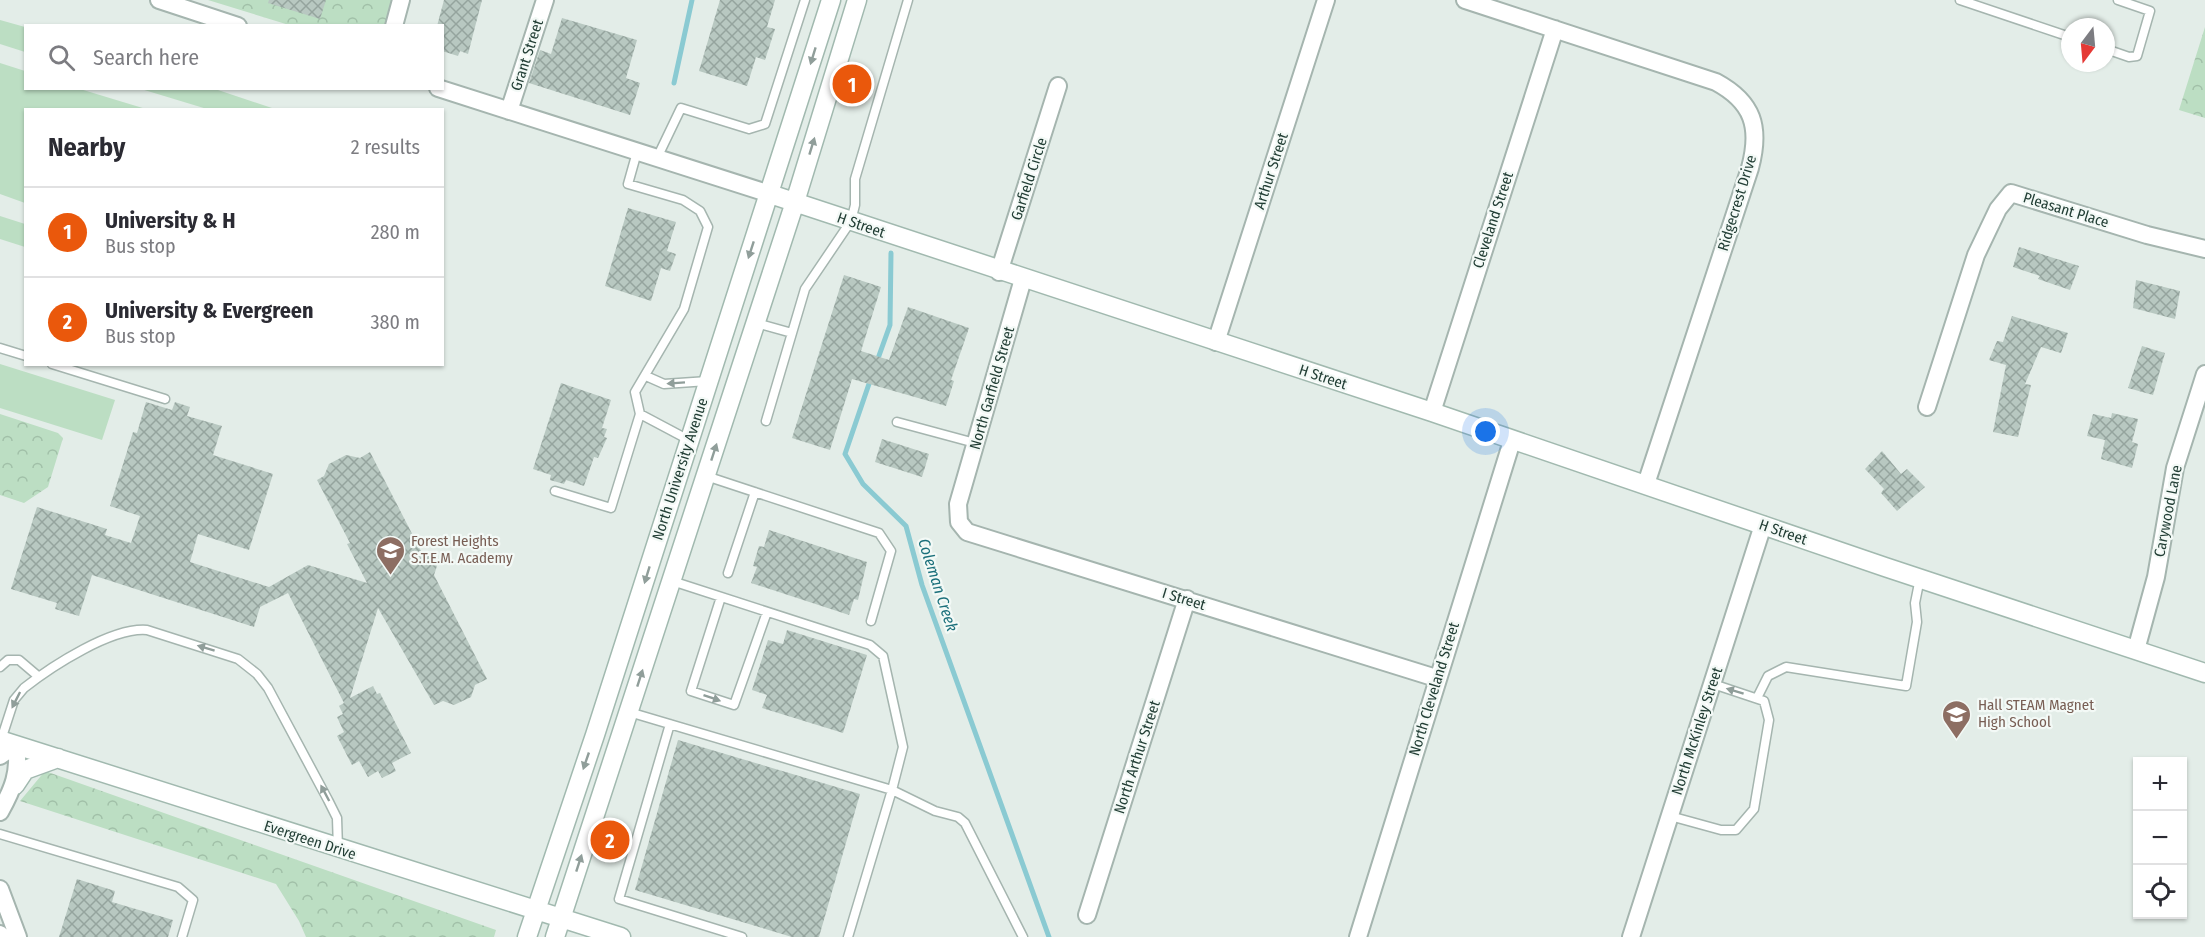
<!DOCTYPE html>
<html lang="en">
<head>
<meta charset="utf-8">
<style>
	body { margin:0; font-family:"Fira Sans Condensed",sans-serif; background:#f2f2f3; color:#2b2b33 }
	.controls { position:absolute; right:18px; bottom:18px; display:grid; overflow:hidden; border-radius:0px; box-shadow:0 2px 4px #0004 }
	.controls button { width:54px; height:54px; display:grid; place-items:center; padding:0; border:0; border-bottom:2px solid #e1e1e2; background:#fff; color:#2b2b33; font:30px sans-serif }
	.compass { position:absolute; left:2061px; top:18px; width:54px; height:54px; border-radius:50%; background:#fff; box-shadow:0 2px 4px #0004; rotate:196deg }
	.you { position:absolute; left:1486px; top:432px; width:21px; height:21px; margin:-15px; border:4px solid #fff; border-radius:50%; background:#1a73e8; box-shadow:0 0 0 9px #1a73e833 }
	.badge { display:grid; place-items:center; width:39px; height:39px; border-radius:50%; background:#ea580c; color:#fff; font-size:20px; font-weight:700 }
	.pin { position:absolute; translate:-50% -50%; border:3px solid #fff; box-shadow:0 2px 6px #0006 }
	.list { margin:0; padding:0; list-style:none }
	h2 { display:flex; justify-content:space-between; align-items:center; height:78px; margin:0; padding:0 24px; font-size:26px }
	h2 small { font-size:20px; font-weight:400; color:#7c7c81 }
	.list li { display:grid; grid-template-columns:39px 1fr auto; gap:18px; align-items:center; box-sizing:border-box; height:90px; padding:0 24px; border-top:2px solid #e1e1e2 }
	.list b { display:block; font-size:22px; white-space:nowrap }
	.list p { margin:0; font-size:20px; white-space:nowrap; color:#7c7c81 }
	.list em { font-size:20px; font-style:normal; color:#7c7c81 }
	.icon { flex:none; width:33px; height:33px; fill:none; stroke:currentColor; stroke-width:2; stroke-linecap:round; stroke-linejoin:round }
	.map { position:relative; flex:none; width:2205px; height:937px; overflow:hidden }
	.search { position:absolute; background:#fff; box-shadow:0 2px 4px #0004; left:24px; top:24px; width:420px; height:66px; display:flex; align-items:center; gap:15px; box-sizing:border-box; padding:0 21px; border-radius:0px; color:#7c7c81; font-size:22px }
	.panel { position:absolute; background:#fff; box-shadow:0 2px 4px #0004; left:24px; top:108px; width:420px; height:258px; border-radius:0px }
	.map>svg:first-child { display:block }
</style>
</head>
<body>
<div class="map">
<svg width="2205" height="937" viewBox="0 0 2205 937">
	<defs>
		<pattern id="forest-crowns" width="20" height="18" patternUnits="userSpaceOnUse" patternTransform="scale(1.5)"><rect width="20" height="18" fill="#bcdec3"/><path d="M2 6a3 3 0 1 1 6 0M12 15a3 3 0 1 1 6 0" fill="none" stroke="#a1c0a8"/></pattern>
		<pattern id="building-cross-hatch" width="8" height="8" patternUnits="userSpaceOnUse" patternTransform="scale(1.5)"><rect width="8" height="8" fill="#b8c8c1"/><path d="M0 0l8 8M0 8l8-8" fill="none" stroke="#95a49e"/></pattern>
	</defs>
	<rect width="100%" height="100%" fill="#e3ede8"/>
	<path fill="url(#forest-crowns)" d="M 208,0 L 394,0 L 386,26 L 289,25 Z
		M 2205,27 L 2205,118 L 2179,110 Z
		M 0,414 L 58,433 L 63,438 L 48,487 L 24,503 L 0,495 Z
		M 45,771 L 496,930 L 494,937 L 306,937 L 299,921 L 276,884 L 20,801 Z"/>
	<path fill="#bcdec3" d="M 0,20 L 25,27 L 25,52 L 0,44 Z
		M 0,63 L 25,71 L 26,88 L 80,89 L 146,109 L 26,110 L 25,203 L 0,194 Z
		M 141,89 L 215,89 L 275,109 L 207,109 Z
		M 0,216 L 25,224 L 25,247 L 0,239 Z
		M 0,364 L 115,400 L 102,440 L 0,408 Z"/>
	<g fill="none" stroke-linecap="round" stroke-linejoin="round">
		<path stroke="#8acad2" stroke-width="5" d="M 674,83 L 692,0
			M 876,364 L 890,325 L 891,253
			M 871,378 L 845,454 L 863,484 L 906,526 L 922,585 L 1049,937"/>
	</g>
	<path fill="url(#building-cross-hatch)" d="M 269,0 L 326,0 L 320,19 L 268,3 Z
		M 444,0 L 482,0 L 468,54 L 460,51 L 458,56 L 442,51 L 442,26 L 437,26 Z
		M 720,0 L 775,0 L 767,27 L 775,29 L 765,60 L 756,57 L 747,86 L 699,71 Z
		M 562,18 L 637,40 L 626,78 L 640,83 L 630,115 L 529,83 L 540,50 L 551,54 Z
		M 628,208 L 676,222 L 667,251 L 676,254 L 670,271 L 661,268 L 651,301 L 605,286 Z
		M 2019,247 L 2079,266 L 2070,290 L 2038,279 L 2040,276 L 2013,267 Z
		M 844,275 L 881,287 L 861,351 L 889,360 L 908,307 L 969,328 L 951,380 L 954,381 L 946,406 L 852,379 L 830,450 L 792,438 Z
		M 2136,280 L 2180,291 L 2175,319 L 2133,308 Z
		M 2012,316 L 2068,333 L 2061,353 L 2041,347 L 2025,384 L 2031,385 L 2018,437 L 1993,432 L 2006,365 L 1989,360 L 1997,341 L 2003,342 Z
		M 2142,346 L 2165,353 L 2153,395 L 2128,388 Z
		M 561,383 L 611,400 L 602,428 L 607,429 L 604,437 L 607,438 L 598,458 L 594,457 L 584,486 L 566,480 L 564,484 L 550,480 L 551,475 L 533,469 Z
		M 146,402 L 172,410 L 175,402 L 190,407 L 187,416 L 222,426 L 213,455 L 273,474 L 249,550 L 198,534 L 190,562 L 269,587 L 308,565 L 367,583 L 347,544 L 350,543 L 317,480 L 324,476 L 329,464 L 346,455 L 360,458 L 370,452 L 423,555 L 426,553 L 437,566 L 434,575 L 487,679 L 475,685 L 471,697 L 454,705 L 443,701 L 434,705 L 378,608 L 350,698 L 373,686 L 377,694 L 380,693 L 411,753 L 392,763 L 396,771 L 382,778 L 378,771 L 368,777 L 359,761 L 352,765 L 337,736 L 344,732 L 337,717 L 343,714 L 339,706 L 344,703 L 288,593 L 260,607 L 254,627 L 92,575 L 79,616 L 55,609 L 57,603 L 11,589 L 37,507 L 107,529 L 105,535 L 131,543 L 140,516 L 110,506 L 133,432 L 137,433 Z
		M 2112,413 L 2138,419 L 2132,442 L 2138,444 L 2132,468 L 2101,459 L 2105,440 L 2087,436 L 2093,414 L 2111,418 Z
		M 882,439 L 929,454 L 922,477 L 875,462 Z
		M 1882,451 L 1901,474 L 1907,469 L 1925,487 L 1897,511 L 1881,493 L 1884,489 L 1865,469 Z
		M 769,530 L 867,562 L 858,600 L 854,599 L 849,615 L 751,583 L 757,567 L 753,566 L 759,546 L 764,547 Z
		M 787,630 L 867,655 L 843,733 L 762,708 L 767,695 L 752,690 L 768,640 L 783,644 Z
		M 678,740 L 860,794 L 819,937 L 792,937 L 635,890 Z
		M 77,879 L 115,891 L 112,902 L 173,920 L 168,937 L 59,937 Z"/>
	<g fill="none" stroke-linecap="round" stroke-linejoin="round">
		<defs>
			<path id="lane" d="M 1960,0 L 2070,37
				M 2106,49 L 2129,57 L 2137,56 L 2150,11 L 2118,0
				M 657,158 L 681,108 L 749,129 L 765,124 L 805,0
				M 756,323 L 792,333
				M 0,348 L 26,356
				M 52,364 L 165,399
				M 646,376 L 664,384 L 708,381
				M 640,414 L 689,440
				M 766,421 L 805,289 L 851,221 L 855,205 L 855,179 L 908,0
				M 897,422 L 975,443
				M 706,476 L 879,533 L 891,551 L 871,621
				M 555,491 L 611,508 L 640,414 L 635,392 L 684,309 L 708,227 L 700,211 L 683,200 L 628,184 L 637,152
				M 728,573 L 755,492
				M 672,581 L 870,645 L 883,656 L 903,747 L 892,790 L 935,811 L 958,817 L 965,823 L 1023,937
				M 721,597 L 691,691 L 734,705 L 767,612
				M 0,667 L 8,660 L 19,660 L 39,677
				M 1757,698 L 1768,676 L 1786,667 L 1906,686 L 1917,622 L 1915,603 L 1920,578
				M 629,712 L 892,790 L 848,937
				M 670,724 L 619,899 L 742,937
				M 1,740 L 14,700 L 24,688 C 52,666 112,627 147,630 L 238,659 L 257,674 L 268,688 L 328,800 L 337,818 L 338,849
				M 1670,816 L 1721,830 L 1736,830 L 1754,809 L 1769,720 L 1764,701 L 1713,684
				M 0,834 L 178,887 L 193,900 L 182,937"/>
			<path id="street" d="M 159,0 L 238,26
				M 1465,0 L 1716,82 C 1753,102 1761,127 1750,168 L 1646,484
				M 394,26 L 401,0
				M 438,88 L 770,194
				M 509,111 L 545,0
				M 999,272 L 1058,86
				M 1023,279 L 958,504 L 959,522 L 967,532 L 1436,678
				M 1216,342 L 1326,0
				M 1927,407 L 1976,255 L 1998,209 L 2011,193 L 2147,235 L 2205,249
				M 1432,412 L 1555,29
				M 2136,650 L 2156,577 L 2175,468 L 2205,374
				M 0,756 L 16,745 C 20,772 13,789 0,812
				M 0,889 L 18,937
				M 1087,915 L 1187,599
				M 0,934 L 2,937
				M 1358,937 L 1512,441
				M 1631,937 L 1763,525"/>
			<path id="secondary" d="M 770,194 L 1432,412 L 1885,567 L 2205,673
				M 0,740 L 621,937
				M 15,785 L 25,770 L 58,758
				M 527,937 L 595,735 L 831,0
				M 555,937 L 795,202 L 857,0"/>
		</defs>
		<use href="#lane" stroke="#a5b5af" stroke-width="11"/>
		<use href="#street" stroke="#a5b5af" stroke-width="20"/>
		<use href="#secondary" stroke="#a1b9af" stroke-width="21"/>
		<use href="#lane" stroke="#fff" stroke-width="8"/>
		<use href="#street" stroke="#fff" stroke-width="16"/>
		<use href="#secondary" stroke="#fff" stroke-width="18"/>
	</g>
	<defs><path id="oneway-solid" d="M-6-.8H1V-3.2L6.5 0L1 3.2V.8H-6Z" transform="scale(1.5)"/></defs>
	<g fill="#909e9a">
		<use href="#oneway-solid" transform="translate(813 56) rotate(107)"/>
		<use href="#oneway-solid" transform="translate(812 146) rotate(-73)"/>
		<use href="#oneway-solid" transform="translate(751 250) rotate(108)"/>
		<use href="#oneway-solid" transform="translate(676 383) rotate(176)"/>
		<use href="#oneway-solid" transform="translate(714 452) rotate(-72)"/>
		<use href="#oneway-solid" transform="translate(647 575) rotate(107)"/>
		<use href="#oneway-solid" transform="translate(206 648) rotate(-163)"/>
		<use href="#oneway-solid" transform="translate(640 678) rotate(-72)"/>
		<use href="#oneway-solid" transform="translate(1735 691) rotate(-163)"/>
		<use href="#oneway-solid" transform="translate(712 698) rotate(19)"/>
		<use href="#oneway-solid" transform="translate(16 700) rotate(117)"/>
		<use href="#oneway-solid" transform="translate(586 761) rotate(109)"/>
		<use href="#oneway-solid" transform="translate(325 793) rotate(-118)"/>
		<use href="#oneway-solid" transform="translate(579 863) rotate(-72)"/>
	</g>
	<defs>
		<symbol id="school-pin" viewBox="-11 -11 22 30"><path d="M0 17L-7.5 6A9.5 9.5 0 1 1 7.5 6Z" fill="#8d6e63" stroke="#f3f9f6"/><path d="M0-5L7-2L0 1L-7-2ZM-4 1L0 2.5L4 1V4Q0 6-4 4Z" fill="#fff"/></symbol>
	</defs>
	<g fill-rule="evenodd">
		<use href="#school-pin" x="374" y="534" width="33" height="45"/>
		<use href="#school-pin" x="1940" y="698" width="33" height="45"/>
	</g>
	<g text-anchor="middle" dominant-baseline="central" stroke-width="4.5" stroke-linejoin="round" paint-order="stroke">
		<g font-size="15" fill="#223e35" stroke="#f3f9f6">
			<text transform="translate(527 55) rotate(-72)">Grant Street</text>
			<text transform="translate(1271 171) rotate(-72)">Arthur Street</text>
			<text transform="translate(1029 179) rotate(-72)">Garfield Circle</text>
			<text transform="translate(1737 203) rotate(-73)">Ridgecrest Drive</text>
			<text transform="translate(2066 210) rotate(17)">Pleasant Place</text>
			<text transform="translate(1493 220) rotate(-72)">Cleveland Street</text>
			<text transform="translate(861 225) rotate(19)">H Street</text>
			<text transform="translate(1323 377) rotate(18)">H Street</text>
			<text transform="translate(992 388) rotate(-74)">North Garfield Street</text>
			<text transform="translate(680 469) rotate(-72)">North University Avenue</text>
			<text transform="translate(2168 511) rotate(-79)">Carywood Lane</text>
			<text transform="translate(1783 532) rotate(19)">H Street</text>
			<text transform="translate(1184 599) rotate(17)">I Street</text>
			<text transform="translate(1434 689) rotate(-73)">North Cleveland Street</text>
			<text transform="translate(1697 731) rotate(-72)">North McKinley Street</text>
			<text transform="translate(1137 757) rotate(-72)">North Arthur Street</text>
			<text transform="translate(310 840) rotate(18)">Evergreen Drive</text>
		</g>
		<g font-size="15" fill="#785e54" stroke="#f3f9f6" text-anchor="start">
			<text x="411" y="541">Forest Heights<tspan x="411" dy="17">S.T.E.M. Academy</tspan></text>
			<text x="1978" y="705">Hall STEAM Magnet<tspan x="1978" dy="17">High School</tspan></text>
		</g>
		<g font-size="16" font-style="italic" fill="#1c707b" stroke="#f3f9f6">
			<text transform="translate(938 585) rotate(72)">Coleman Creek</text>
		</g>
	</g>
</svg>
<div class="controls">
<button>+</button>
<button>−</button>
<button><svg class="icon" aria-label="locate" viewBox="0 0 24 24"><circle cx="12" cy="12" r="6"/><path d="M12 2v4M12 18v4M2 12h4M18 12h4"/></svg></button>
</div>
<svg class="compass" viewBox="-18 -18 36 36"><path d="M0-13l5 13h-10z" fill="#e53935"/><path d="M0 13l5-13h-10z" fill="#7c7c81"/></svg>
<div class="you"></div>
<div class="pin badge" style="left:852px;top:84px">1</div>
<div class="pin badge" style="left:610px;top:840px">2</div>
<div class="search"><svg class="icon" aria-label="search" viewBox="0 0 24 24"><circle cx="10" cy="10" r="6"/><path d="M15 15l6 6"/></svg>Search here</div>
<section class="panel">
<h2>Nearby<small>2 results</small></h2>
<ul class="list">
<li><span class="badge">1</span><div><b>University &amp; H</b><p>Bus stop</p></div><em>280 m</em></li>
<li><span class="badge">2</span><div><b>University &amp; Evergreen</b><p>Bus stop</p></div><em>380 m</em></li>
</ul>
</section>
</div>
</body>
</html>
